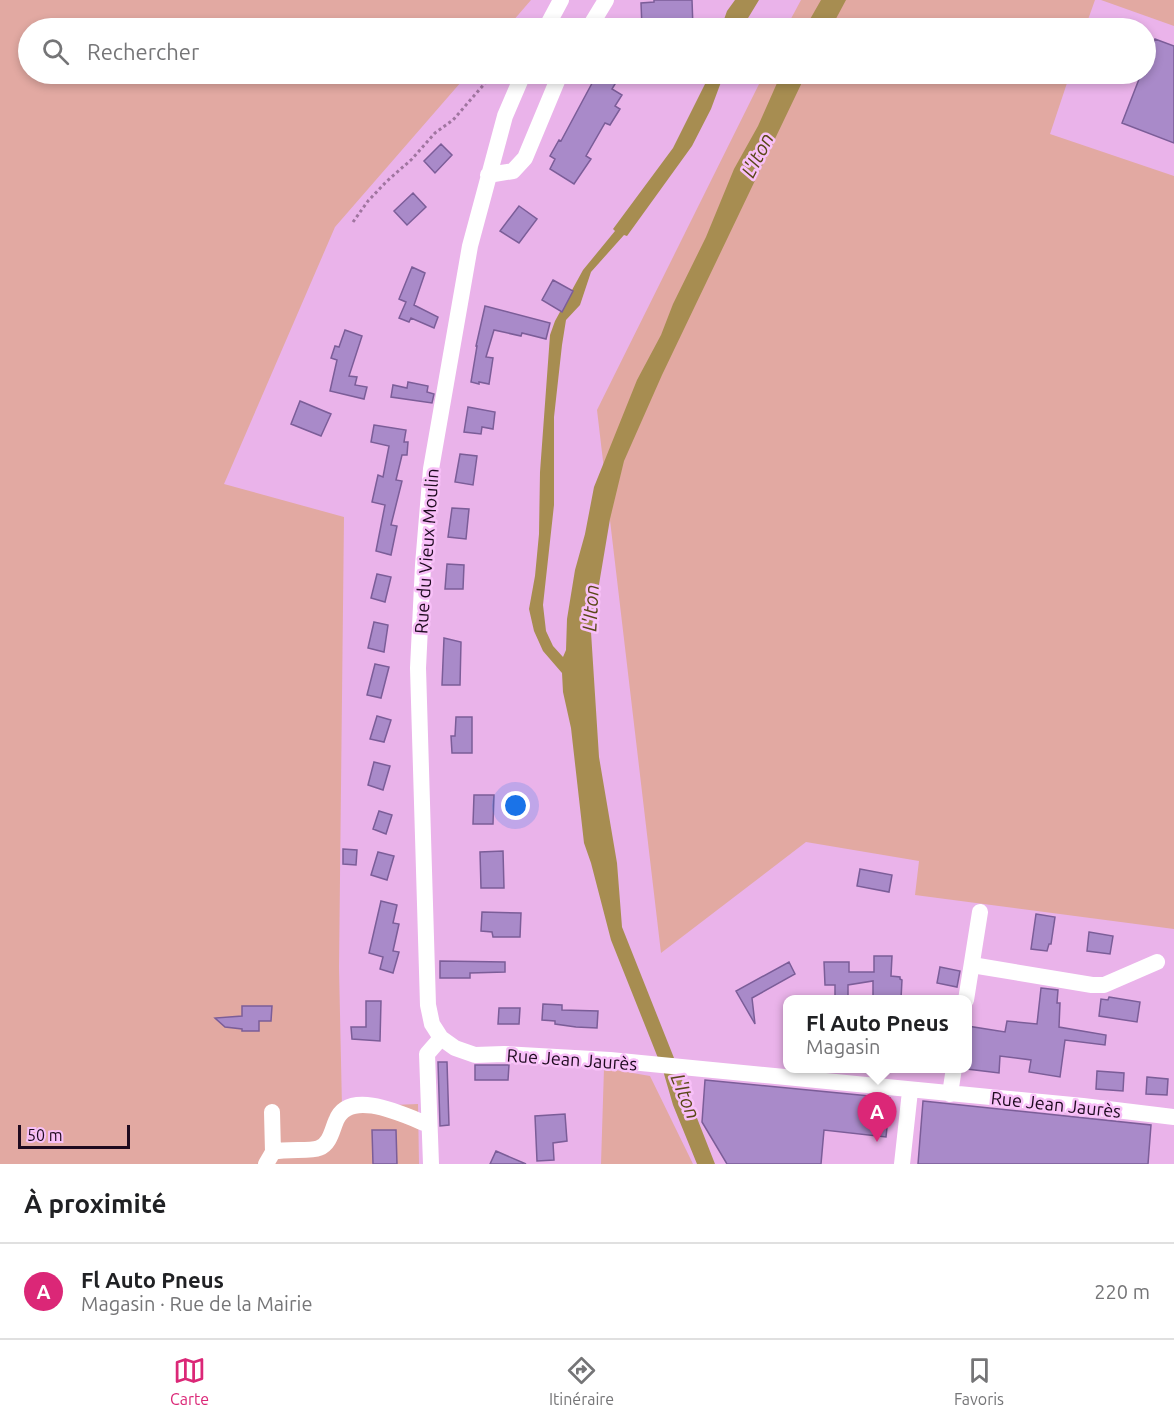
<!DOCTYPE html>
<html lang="fr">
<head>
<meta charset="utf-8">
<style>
	body { margin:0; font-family:Ubuntu,sans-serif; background:#f2f2f2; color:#202124 }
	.scale { position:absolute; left:18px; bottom:15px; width:112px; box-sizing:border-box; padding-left:6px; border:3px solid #1e0a1f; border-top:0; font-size:16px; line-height:21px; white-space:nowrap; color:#1e0a1f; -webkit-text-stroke:4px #f8c0f8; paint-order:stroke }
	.you { position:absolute; left:516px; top:806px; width:21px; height:21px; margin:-15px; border:4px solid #fff; border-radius:50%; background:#1a73e8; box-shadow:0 0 0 9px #1a73e833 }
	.badge { display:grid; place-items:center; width:39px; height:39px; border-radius:50%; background:#db2777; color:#fff; font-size:20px; font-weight:700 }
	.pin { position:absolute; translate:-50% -50px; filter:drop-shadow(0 2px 3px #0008) }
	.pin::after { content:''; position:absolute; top:32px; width:21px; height:18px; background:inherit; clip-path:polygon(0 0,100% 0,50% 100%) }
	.popup { position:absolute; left:783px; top:995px; width:189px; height:78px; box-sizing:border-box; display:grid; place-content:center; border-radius:12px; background:#fff; filter:drop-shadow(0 2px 4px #0005); font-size:20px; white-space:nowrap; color:#757577 }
	.popup b { font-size:22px; color:#202124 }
	.popup::after { content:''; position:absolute; left:50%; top:100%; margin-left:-12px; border:12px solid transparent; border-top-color:#fff }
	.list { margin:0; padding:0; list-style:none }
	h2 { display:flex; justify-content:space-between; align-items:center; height:78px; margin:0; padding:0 24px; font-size:26px }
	h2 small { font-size:20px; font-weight:400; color:#757577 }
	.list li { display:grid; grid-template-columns:39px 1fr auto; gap:18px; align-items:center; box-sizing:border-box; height:96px; padding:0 24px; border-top:2px solid #e0e0e0 }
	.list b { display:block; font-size:22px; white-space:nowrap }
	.list p { margin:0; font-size:20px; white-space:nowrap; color:#757577 }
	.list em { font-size:20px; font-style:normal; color:#757577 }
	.icon { flex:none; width:33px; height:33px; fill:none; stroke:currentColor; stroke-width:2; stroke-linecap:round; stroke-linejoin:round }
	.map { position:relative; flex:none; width:1174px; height:1164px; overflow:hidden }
	.search { position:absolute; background:#fff; box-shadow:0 3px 9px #0003; left:18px; right:18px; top:18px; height:66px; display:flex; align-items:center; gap:15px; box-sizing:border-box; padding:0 21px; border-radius:33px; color:#757577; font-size:22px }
	.sheet { height:174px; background:#fff }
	nav { display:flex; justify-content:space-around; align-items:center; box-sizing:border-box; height:84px; border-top:2px solid #e0e0e0; background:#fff; font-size:16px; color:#757577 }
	nav a { display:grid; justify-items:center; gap:3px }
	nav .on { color:#db2777 }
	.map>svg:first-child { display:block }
</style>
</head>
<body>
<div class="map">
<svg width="1174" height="1164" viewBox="0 0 1174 1164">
	<rect width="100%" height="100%" fill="#eab3ea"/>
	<path fill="#e2a9a2" d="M 0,0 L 531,0 L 507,28 L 28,28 L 28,74 L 468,74 L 335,227 L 224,484 L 344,517 L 339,968 L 342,1107 L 418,1104 L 419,1164 L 0,1164 Z
		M 801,0 L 1095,0 L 1085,28 L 786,28 Z
		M 1101,0 L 1174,0 L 1174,26 Z
		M 764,74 L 1070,74 L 1050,134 L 1174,176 L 1174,929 L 915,895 L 919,861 L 806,842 L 661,953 L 597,410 Z
		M 604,1068 L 650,1076 L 693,1164 L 601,1164 Z"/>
	<path fill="#a78d51" d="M 735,0 L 759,0 L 742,28 L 721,28 L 727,11 Z
		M 821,0 L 846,0 L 831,28 L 805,28 Z
		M 710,74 L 724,74 L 711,109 L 692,146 L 627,236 L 624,235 L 591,272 L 580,305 L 566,320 L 562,345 L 554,417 L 554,505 L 543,605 L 546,631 L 553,646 L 563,657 L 566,650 L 567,619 L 575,570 L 585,534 L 594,487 L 637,380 L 661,335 L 673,304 L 706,237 L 734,169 L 758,126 L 781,74 L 806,74 L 662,375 L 624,461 L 610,519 L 591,632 L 599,757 L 617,863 L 622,927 L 674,1058 L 658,1058 L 611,940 L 591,863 L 584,843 L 571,728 L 563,692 L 562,673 L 543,651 L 534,631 L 529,609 L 535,576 L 539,534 L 540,472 L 550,335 L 555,321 L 583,270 L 615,231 L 613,229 L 673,148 Z
		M 662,1067 L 677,1067 L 715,1164 L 697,1164 L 673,1105 Z"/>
	<path fill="#a98ac9" stroke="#7b5d98" stroke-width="1.5" d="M 654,0 L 692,0 L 693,28 L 642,28 L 641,3 L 654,2 Z
		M 1155,39 L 1174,46 L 1174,143 L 1122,123 L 1141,74 L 1146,74 L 1146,63 Z
		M 597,74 L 621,74 L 612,89 L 622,95 L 615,106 L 620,109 L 610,125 L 605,123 L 586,156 L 591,159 L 574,184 L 550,169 L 555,159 L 550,156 L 559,140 L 561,141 Z
		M 441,144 L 452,155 L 435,173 L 424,161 Z
		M 413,193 L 426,207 L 407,225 L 394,211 Z
		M 519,206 L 537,219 L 519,243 L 500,231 Z
		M 412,267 L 425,273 L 414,305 L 438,317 L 434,328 L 411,318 L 409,322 L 399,318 L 406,302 L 399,299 Z
		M 553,280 L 573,291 L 562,312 L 542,300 Z
		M 485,306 L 550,323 L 546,339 L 522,333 L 521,336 L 494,330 L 486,357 L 493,358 L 489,384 L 479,382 L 479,384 L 471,382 L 477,346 L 476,346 Z
		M 345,330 L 362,336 L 349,376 L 357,377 L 355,385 L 367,387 L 364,399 L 330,391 L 337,360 L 331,358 L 335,346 L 339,347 Z
		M 408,382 L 428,386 L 427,392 L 434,394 L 432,403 L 391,397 L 393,385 L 407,388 Z
		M 300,401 L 331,414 L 321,436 L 291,424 Z
		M 468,407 L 495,412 L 493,429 L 482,427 L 481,434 L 464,432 Z
		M 374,425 L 406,430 L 404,442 L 408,442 L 407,455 L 402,455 L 396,480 L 402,481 L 391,525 L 397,526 L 391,555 L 376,551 L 385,505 L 372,502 L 378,475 L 383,477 L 389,446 L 371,442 Z
		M 460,454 L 477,456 L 473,485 L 455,482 Z
		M 452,508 L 469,509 L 466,539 L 448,537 Z
		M 447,564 L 464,565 L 463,589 L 445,589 Z
		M 377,574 L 391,577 L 385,602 L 371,598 Z
		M 374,622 L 388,625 L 384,652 L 368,648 Z
		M 444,638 L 461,642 L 460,685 L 442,685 Z
		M 375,664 L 389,667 L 381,698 L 367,695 Z
		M 377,716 L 391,720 L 384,742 L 370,739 Z
		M 456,717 L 472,717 L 472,753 L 452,753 L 451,736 L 455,736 Z
		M 374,762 L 390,766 L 383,790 L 368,785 Z
		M 474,795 L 494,795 L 493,824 L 473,824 Z
		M 379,811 L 392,815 L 386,834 L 373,829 Z
		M 343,849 L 357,850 L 356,865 L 343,864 Z
		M 503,851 L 504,888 L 481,888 L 480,852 Z
		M 378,852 L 394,856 L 387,880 L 371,875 Z
		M 860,869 L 892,875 L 889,892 L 857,886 Z
		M 381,901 L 397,905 L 393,923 L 399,924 L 393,951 L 399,952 L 393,973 L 380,969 L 383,957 L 369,953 Z
		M 482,912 L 521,913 L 520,937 L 493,937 L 492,932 L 481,931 Z
		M 1036,914 L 1055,917 L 1051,944 L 1049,944 L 1047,951 L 1031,949 Z
		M 1089,932 L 1113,936 L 1110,954 L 1087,951 Z
		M 874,956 L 892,956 L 891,976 L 900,977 L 900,979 L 902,980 L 901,999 L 873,999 L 873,981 L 848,985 L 848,999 L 835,999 L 835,985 L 825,985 L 824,962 L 849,962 L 849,972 L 874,972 Z
		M 440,961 L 505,962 L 505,972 L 470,973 L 470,978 L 440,978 Z
		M 789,962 L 795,974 L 752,998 L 755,1024 L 736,991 Z
		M 940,967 L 960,971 L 957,987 L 937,983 Z
		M 1041,988 L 1058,990 L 1057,1003 L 1060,1003 L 1059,1027 L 1106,1035 L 1105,1045 L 1065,1040 L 1060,1077 L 1029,1072 L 1031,1060 L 1000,1056 L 999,1073 L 967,1069 L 967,1026 L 1005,1032 L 1007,1021 L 1037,1024 Z
		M 1109,997 L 1140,1002 L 1137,1022 L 1099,1016 L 1101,999 L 1108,1000 Z
		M 366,1001 L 381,1001 L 380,1041 L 352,1039 L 351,1027 L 366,1027 Z
		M 543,1004 L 562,1005 L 562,1010 L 598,1011 L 597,1028 L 576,1027 L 555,1024 L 555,1021 L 542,1020 Z
		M 242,1006 L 272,1006 L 271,1021 L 259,1021 L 259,1031 L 242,1031 L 242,1029 L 225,1027 L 215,1018 L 242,1016 Z
		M 499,1008 L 520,1008 L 519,1024 L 498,1024 Z
		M 438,1062 L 447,1062 L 449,1125 L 440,1126 Z
		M 475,1065 L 509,1065 L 508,1080 L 475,1080 Z
		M 1097,1071 L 1124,1073 L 1123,1091 L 1096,1089 Z
		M 1147,1077 L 1168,1079 L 1167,1095 L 1146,1094 Z
		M 705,1080 L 890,1098 L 886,1137 L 824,1130 L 821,1164 L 727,1164 L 702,1122 Z
		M 923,1101 L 1151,1125 L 1148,1164 L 918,1164 Z
		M 565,1114 L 567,1141 L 553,1143 L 554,1160 L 537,1161 L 535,1116 Z
		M 372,1130 L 396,1130 L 397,1164 L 373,1164 Z
		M 496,1151 L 526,1164 L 490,1164 Z"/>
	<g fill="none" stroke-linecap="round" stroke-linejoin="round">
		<path stroke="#a075a0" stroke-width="3" stroke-dasharray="3 3" stroke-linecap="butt" d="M 353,222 L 368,201 L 386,182 L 412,159 L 435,133 L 453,120 L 493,74"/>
		<path stroke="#fff" stroke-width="16" d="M 546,28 L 561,0
			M 589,28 L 606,0
			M 523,74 L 505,116 L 470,246 L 431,469 L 423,565 L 418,668 L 428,1005 L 432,1024 L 441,1038 L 455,1048 L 475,1055 L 504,1054 L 610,1060 L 1083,1106 L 1174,1117
			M 488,175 L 513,171 L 525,158 L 560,74
			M 972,965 L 1092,985 L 1104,985 L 1157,962
			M 966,1000 L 980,912
			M 950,1094 L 954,1068
			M 272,1112 L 273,1152
			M 266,1164 L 273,1152 C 287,1148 310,1152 319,1148 C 330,1144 332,1130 336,1121 C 349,1087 406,1116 429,1125
			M 431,1164 L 427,1054 L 441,1038
			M 902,1164 L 910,1091"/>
	</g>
	<g text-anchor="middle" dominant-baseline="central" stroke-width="5" stroke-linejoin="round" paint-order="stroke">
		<g font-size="18" fill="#1e0a1f" stroke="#f8c0f8">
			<text transform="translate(426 551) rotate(-86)">Rue du Vieux Moulin</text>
			<text transform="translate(572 1059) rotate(4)">Rue Jean Jaurès</text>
			<text transform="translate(1056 1104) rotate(6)">Rue Jean Jaurès</text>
		</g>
		<g font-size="20" font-style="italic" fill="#5a4717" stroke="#f8c0f8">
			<text transform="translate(757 155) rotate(-63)">L'Iton</text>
			<text transform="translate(590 608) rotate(-87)">L'Iton</text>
			<text transform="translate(686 1096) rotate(68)">L'Iton</text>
		</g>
	</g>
</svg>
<div class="scale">50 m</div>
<div class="you"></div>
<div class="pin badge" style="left:877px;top:1142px">A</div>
<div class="popup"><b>Fl Auto Pneus</b>Magasin</div>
<div class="search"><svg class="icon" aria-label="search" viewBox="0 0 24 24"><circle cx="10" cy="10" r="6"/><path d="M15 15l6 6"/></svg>Rechercher</div>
</div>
<section class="sheet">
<h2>À proximité<small></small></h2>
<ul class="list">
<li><span class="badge">A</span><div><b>Fl Auto Pneus</b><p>Magasin · Rue de la Mairie</p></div><em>220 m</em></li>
</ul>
</section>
<nav>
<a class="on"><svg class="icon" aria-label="map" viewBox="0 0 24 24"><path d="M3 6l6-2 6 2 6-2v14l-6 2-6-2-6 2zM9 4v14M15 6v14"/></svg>Carte</a>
<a><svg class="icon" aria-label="directions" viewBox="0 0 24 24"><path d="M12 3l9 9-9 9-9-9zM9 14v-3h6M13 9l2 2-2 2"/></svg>Itinéraire</a>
<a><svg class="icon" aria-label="saved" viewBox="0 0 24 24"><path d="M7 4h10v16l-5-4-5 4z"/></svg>Favoris</a>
</nav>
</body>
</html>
